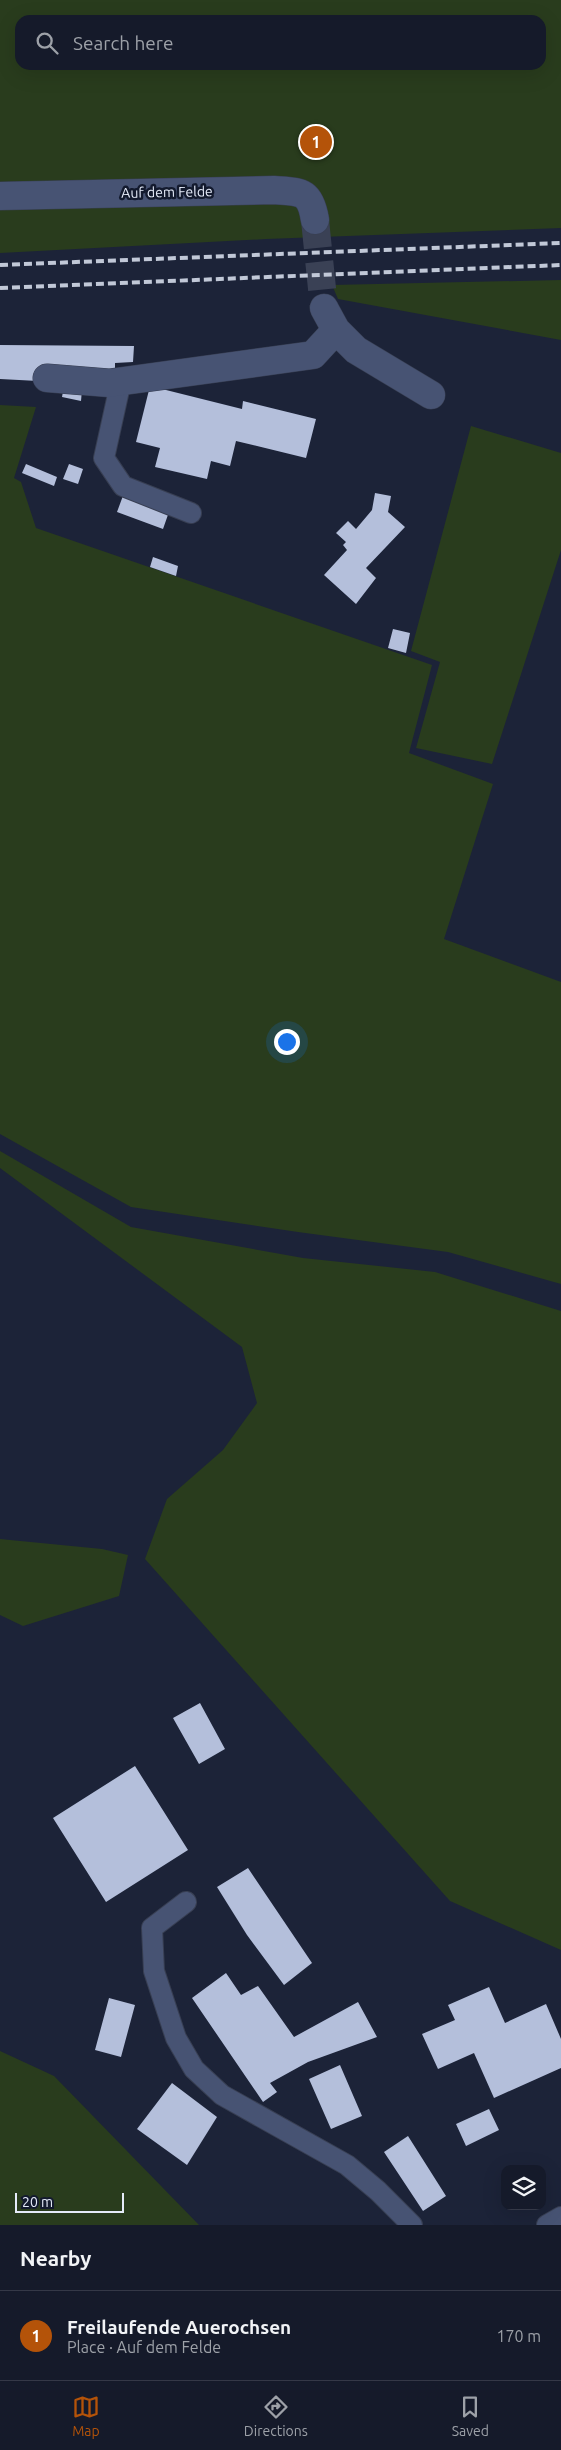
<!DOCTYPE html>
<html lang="en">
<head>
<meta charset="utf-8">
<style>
	body { margin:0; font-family:Ubuntu,sans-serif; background:#222736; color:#f1f3f6 }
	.controls { position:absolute; right:15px; bottom:15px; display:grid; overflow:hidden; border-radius:10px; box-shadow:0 5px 20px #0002 }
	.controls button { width:45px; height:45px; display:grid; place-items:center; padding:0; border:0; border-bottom:1px solid #343847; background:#151a2a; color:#f1f3f6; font:25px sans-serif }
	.scale { position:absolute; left:15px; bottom:12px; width:109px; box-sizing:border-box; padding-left:5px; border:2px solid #e5ebf9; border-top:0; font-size:14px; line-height:18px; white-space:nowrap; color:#e5ebf9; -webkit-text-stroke:4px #131a2e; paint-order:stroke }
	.you { position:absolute; left:286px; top:1041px; width:18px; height:18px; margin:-12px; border:4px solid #fff; border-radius:50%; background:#1a73e8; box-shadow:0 0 0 8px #1a73e833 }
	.badge { display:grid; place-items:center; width:32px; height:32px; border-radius:50%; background:#b45309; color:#fff; font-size:16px; font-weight:700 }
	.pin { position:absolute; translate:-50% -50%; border:2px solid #fff; box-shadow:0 1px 5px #0006 }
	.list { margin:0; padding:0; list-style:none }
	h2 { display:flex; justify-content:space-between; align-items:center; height:65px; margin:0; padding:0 20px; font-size:21px }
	h2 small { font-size:16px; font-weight:400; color:#9da1a8 }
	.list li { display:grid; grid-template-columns:32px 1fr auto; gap:15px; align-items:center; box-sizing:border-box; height:90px; padding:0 20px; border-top:1px solid #343847 }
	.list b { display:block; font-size:19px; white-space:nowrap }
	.list p { margin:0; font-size:16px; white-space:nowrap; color:#9da1a8 }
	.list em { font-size:16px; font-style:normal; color:#9da1a8 }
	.icon { flex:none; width:28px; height:28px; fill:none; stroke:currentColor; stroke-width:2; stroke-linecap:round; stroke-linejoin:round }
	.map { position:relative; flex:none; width:561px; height:2225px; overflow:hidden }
	.search { position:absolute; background:#151a2a; box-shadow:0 5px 20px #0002; left:15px; right:15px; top:15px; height:55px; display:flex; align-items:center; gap:12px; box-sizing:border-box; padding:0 18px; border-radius:15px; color:#9da1a8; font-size:19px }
	.sheet { height:155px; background:#151a2a }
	nav { display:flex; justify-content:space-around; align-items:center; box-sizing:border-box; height:70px; border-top:1px solid #343847; background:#151a2a; font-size:14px; color:#9da1a8 }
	nav a { display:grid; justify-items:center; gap:2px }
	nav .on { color:#b45309 }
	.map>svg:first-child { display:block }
</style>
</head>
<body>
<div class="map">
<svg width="561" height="2225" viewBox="0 0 561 2225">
	<rect width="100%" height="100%" fill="#1c2338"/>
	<path fill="#293c1d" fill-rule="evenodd" d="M 0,0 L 561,0 L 561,228 L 266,239 L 0,253 ZM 20,20 L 541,20 L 541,65 L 20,65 Z
		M 561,280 L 561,340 L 338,299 L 332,285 Z
		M 0,405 L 36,407 L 14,478 L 21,482 L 36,528 L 432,665 L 409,753 L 493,784 L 444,939 L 561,982 L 561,1284 L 448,1252 L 298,1232 L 131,1207 L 0,1134 Z
		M 471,426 L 561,453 L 561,550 L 492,764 L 416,748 L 440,662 L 411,651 Z
		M 0,1151 L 131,1227 L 303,1258 L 435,1272 L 561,1311 L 561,1950 L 450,1901 L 145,1559 L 167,1499 L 223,1450 L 257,1403 L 242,1347 L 0,1168 Z
		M 0,1539 L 102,1549 L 128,1555 L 119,1596 L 23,1626 L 0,1615 Z
		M 0,2051 L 54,2076 L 199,2225 L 0,2225 Z"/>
	<path fill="#b4bfdb" d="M 0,345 L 134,346 L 133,362 L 115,363 L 115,374 L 38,381 L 0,379 Z
		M 64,386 L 82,390 L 81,401 L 62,397 Z
		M 150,386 L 242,409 L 243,401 L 316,419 L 306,458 L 236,441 L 230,466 L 211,461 L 207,479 L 155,467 L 160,448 L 136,442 Z
		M 26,464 L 57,477 L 54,486 L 22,473 Z
		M 69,464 L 83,469 L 78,484 L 63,479 Z
		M 124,493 L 170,509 L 163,529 L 117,512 Z
		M 375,493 L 391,496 L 388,512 L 405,527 L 366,568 L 376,578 L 356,604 L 324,575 L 347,550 L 343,545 L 346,542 L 336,533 L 348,521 L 356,529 L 372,510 Z
		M 153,557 L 178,566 L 176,576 L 150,567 Z
		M 393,629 L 410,633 L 406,653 L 388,648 Z
		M 200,1703 L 225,1749 L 199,1764 L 173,1718 Z
		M 135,1766 L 188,1850 L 106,1902 L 53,1818 Z
		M 248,1868 L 312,1963 L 284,1985 L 247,1935 L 217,1887 Z
		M 226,1973 L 241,1995 L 258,1986 L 294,2037 L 358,2002 L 377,2037 L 308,2062 L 270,2083 L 277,2092 L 263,2102 L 192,1998 Z
		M 489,1987 L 505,2023 L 546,2004 L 561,2039 L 561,2068 L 494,2098 L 474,2053 L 438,2069 L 422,2034 L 455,2020 L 448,2005 Z
		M 109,1998 L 135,2005 L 121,2057 L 95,2050 Z
		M 340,2065 L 362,2116 L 331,2129 L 309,2079 Z
		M 172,2083 L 217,2117 L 187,2165 L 137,2129 Z
		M 489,2109 L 499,2130 L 466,2146 L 456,2124 Z
		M 408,2136 L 446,2196 L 423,2211 L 384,2152 Z"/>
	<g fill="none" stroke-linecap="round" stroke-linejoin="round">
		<path stroke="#3a4155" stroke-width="28" stroke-dasharray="28 14" stroke-linecap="butt" d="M 315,220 L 324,308"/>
		<defs>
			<path id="service" d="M 121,381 L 104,458 L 123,486 L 191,513
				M 186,1902 L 152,1928 L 154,1971 L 176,2038 L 194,2069 L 222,2095 L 347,2165 L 378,2191 L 412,2225
				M 547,2225 L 561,2217"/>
			<path id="minor" d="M 0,196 L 274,190 C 301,192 310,190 315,220
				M 324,308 L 336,330 L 356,350 L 431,395
				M 47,378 L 109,383 L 313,355 L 336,330"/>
		</defs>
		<use href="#service" stroke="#383f53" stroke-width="22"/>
		<use href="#minor" stroke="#383f53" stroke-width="29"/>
		<use href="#service" stroke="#475373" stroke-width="20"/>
		<use href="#minor" stroke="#475373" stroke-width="28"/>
		<path stroke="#c1c8d7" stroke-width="4" stroke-dasharray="8 4" stroke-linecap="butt" d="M 0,265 L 561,243
			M 0,288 L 561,265"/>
	</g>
	<g text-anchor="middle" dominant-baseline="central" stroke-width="5" stroke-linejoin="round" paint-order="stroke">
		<g font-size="14" fill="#e5ebf9" stroke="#131a2e">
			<text transform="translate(167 192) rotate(-1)">Auf dem Felde</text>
		</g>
	</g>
</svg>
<div class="controls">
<button><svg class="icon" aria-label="layers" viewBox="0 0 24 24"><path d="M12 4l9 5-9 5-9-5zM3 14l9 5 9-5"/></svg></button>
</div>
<div class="scale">20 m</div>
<div class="you"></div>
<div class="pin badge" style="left:316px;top:142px">1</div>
<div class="search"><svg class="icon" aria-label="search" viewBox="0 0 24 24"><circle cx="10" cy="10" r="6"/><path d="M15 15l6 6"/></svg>Search here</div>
</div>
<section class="sheet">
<h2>Nearby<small></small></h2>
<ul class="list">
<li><span class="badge">1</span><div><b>Freilaufende Auerochsen</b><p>Place · Auf dem Felde</p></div><em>170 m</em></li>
</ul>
</section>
<nav>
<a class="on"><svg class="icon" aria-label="map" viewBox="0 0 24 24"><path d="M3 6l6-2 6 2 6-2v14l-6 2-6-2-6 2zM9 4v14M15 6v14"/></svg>Map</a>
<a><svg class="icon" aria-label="directions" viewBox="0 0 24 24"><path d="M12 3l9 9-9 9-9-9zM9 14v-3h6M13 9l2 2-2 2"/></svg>Directions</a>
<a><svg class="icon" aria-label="saved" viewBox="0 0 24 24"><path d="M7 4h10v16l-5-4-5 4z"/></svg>Saved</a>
</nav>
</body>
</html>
